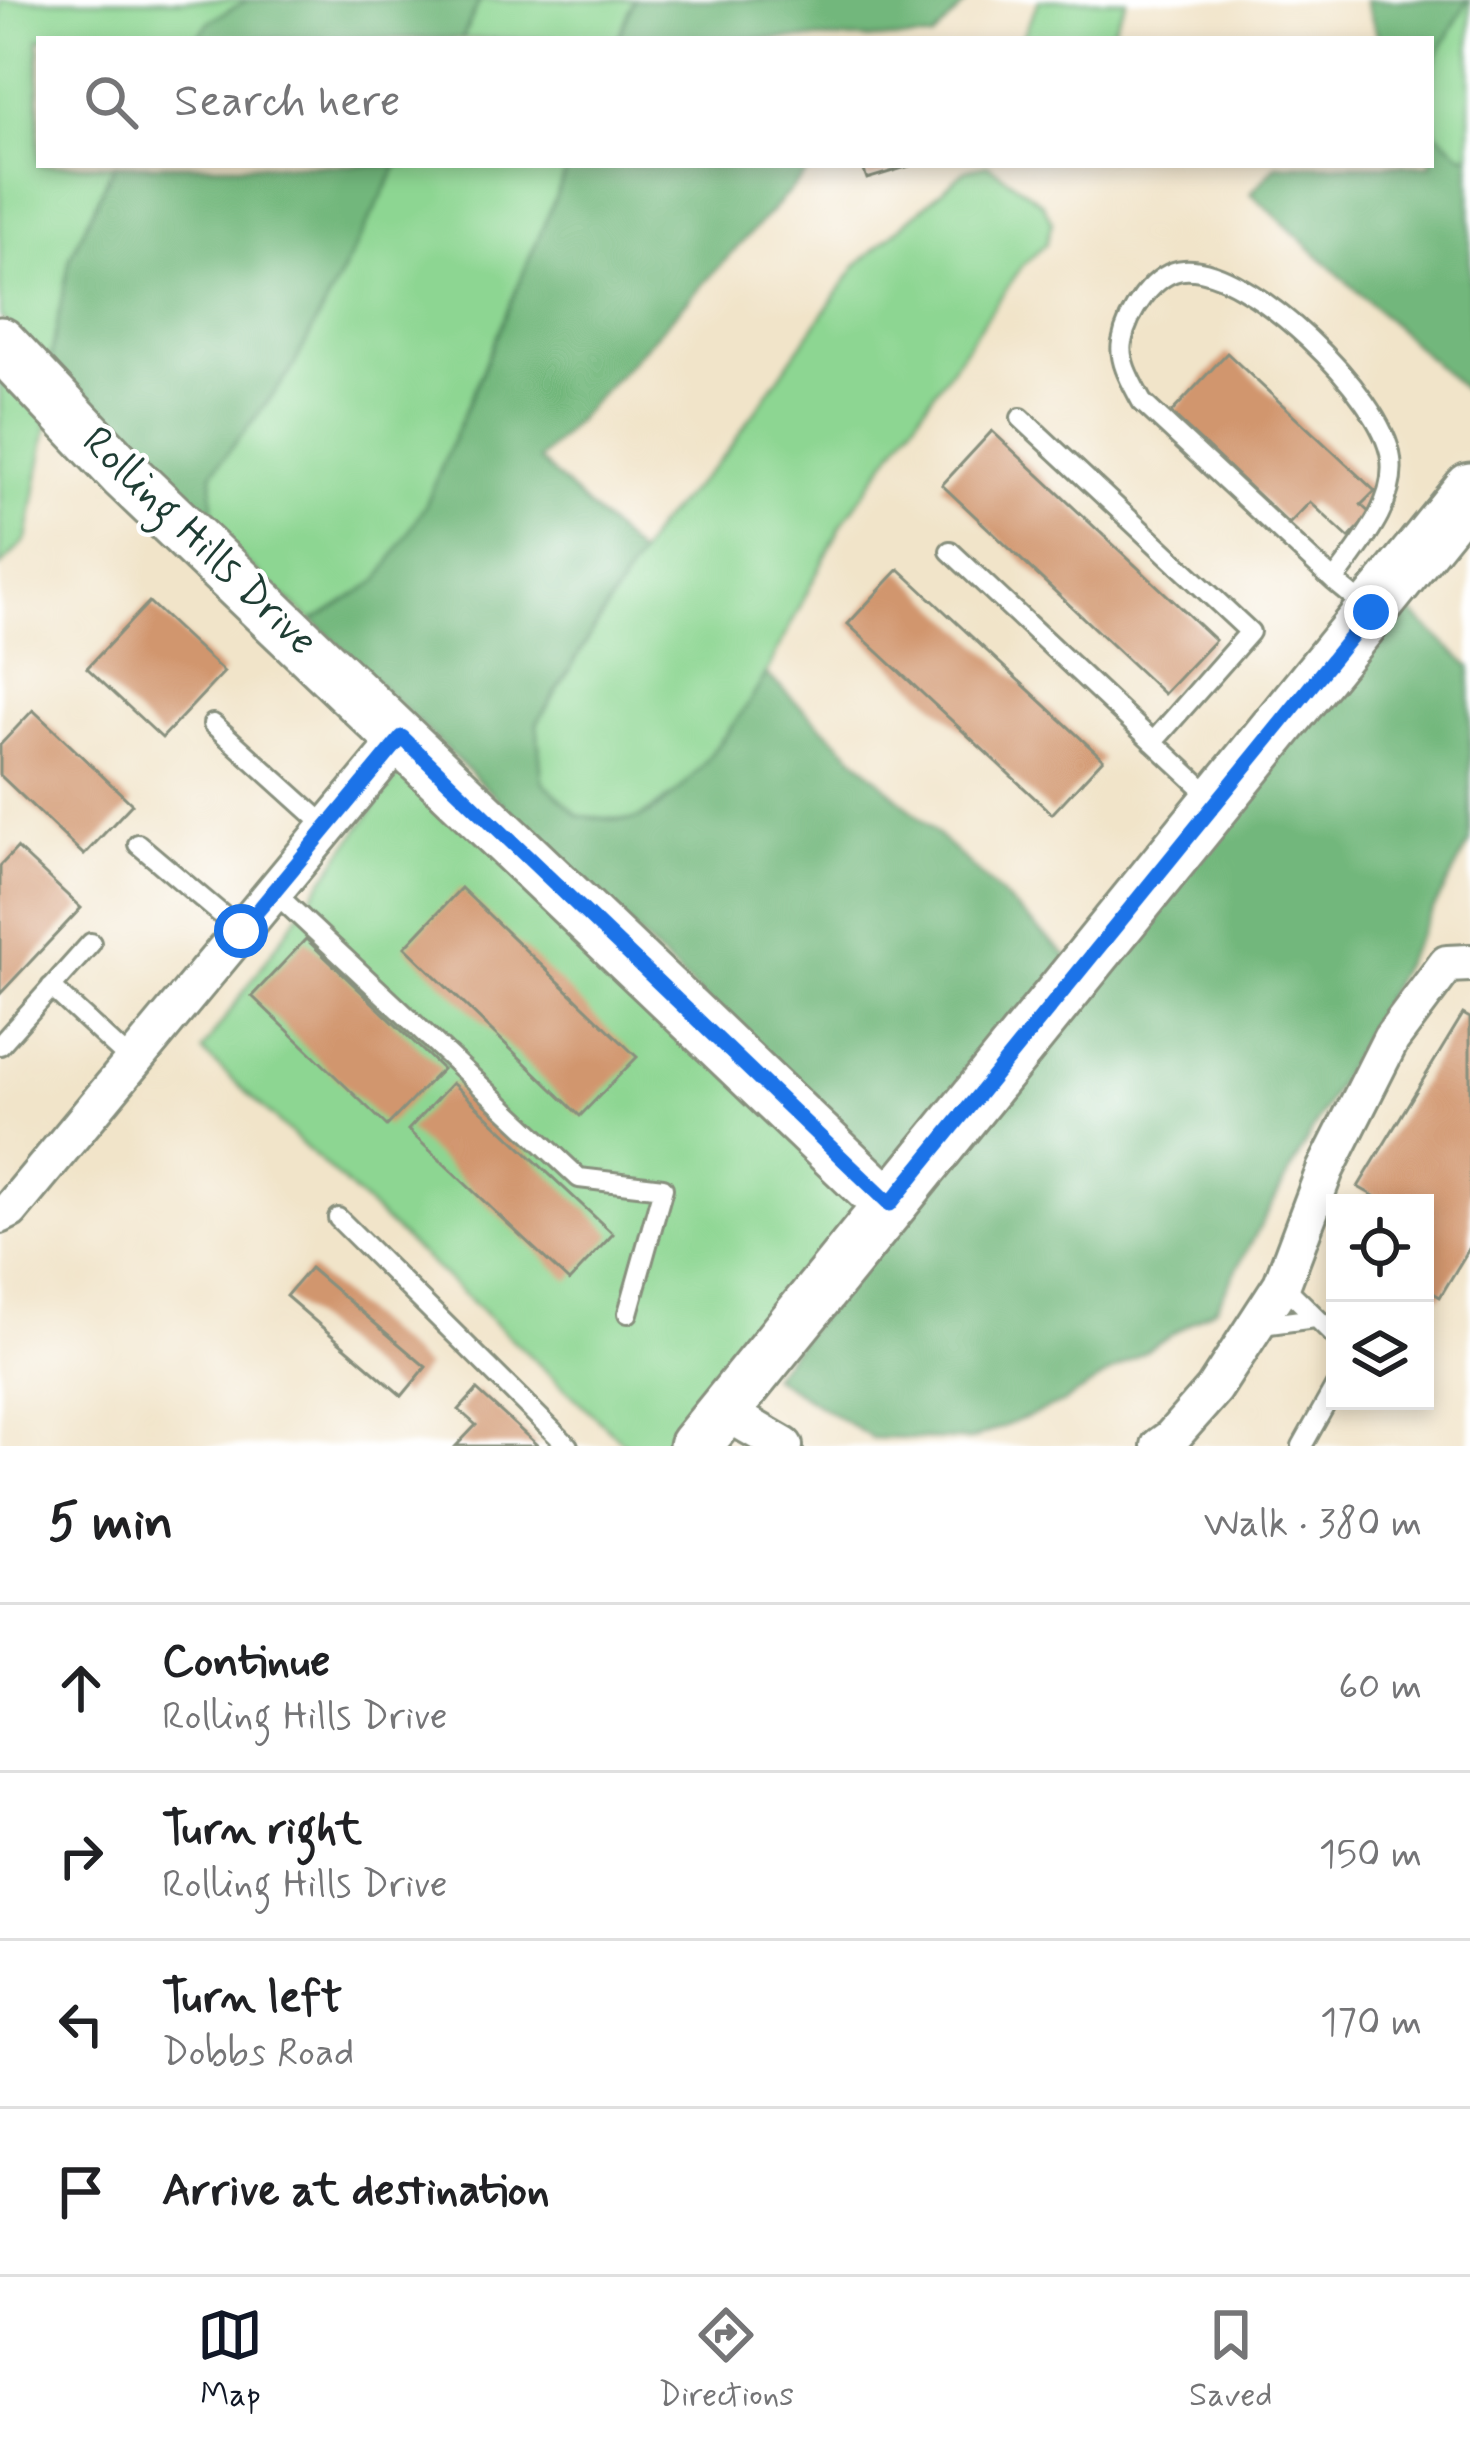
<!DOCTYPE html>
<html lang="en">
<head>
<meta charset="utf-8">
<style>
	body { margin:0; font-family:Mynerve,sans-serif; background:#f2f2f2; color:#202124 }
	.controls { position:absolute; right:36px; bottom:36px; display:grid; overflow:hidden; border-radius:0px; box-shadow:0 6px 18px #0003 }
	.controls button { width:108px; height:108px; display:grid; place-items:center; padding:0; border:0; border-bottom:3px solid #e0e0e0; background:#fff; color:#202124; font:60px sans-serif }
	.stop { position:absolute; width:36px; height:36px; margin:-27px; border:9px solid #1a73e8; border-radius:50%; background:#fff }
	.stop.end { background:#1a73e8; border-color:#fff; box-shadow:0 3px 12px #0008 }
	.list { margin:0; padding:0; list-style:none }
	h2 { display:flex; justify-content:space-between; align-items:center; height:156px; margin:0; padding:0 48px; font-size:51px }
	h2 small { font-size:39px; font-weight:400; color:#757577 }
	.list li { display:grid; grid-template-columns:78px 1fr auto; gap:36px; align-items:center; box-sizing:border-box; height:168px; padding:0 48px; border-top:3px solid #e0e0e0 }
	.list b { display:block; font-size:45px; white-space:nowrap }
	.list p { margin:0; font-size:39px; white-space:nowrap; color:#757577 }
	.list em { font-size:39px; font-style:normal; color:#757577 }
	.icon { flex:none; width:66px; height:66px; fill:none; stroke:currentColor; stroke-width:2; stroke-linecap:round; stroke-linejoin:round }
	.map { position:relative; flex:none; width:1470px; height:1446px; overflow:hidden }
	.search { position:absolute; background:#fff; box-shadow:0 6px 18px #0003; left:36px; right:36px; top:36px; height:132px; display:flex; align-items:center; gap:30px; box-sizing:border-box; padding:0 42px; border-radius:0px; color:#757577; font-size:45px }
	.sheet { height:828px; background:#fff }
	nav { display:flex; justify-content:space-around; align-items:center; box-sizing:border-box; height:168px; border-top:3px solid #e0e0e0; background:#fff; font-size:33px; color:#757577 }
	nav a { display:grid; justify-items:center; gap:6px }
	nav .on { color:#111827 }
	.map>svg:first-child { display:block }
</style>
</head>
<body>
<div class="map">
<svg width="1470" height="1446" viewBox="0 0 1470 1446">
	<rect width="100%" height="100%" fill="#fff"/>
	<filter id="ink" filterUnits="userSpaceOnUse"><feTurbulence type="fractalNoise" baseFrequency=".00833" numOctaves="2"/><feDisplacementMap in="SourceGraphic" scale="24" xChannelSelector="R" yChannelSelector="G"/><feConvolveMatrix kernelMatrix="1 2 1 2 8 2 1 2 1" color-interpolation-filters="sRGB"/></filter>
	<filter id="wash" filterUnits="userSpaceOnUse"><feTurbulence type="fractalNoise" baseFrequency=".004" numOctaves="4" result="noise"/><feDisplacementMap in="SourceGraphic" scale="48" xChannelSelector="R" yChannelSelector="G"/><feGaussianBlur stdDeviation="2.7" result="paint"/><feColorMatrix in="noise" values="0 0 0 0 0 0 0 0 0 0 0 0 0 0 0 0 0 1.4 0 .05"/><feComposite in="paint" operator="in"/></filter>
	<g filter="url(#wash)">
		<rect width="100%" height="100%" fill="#f1e4c9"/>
		<path fill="#8dd692" stroke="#568a63" stroke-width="3" d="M 0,0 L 248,0 L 212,20 L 196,39 L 39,39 L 39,165 L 114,165 L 70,258 L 50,361 L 39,361 L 0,316 Z
			M 480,0 L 634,0 L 618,39 L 462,39 Z
			M 1039,0 L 1127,0 L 1108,39 L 1021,39 Z
			M 1468,0 L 1470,0 L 1470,155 L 1463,155 L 1435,132 C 1425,68 1436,54 1468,0 Z
			M 398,165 L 569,165 L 426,504 L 379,580 L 313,622 L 213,534 L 212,473 L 290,373 Z
			M 988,165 L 1042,203 L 1052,222 L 1046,244 L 1023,265 L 841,526 L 754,697 L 685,787 L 636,820 L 579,816 L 542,781 L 537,724 L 657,526 L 726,453 L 857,265 L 966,170 Z
			M 0,369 L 48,420 L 27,539 L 0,567 Z
			M 405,764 L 868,1207 L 676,1446 L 627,1446 L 202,1051 Z"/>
		<path fill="#72b77c" stroke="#487a58" stroke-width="3" d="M 248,0 L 480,0 L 462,39 L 196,39 L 211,20 Z
			M 634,0 L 969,0 L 932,39 L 618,39 Z
			M 1365,0 L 1468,0 L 1431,67 L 1431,39 L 1379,39 Z
			M 1431,106 L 1435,132 L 1463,155 L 1470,155 L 1470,396 L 1251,193 L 1277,165 L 1431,165 Z
			M 114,165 L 398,165 L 290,373 L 212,473 L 213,534 L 50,361 L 70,258 Z
			M 569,165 L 814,165 L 539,460 L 639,555 L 537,723 L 542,781 L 579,816 C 595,817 619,823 635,819 C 678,809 746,712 766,674 L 1070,959 L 891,1179 L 313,621 L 379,580 L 426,504 Z
			M 1399,601 L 1470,667 L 1470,842 L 1216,1307 L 1062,1403 L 970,1440 L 872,1438 L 771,1376 Z"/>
		<g id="blocks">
			<path fill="#d1966e" d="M 862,165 L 910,165 L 910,166 L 867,179 Z
				M 1227,353 L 1375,491 L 1361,505 L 1371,514 L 1349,538 L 1310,502 L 1289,524 L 1171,413 Z
				M 992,431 L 1215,640 L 1164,694 L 942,485 Z
				M 899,569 L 1103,759 L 1052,814 L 848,624 Z
				M 149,602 L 224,672 L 162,738 L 87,668 Z
				M 33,710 L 132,804 L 84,855 L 0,775 L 0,745 Z
				M 17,848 L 81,908 L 0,994 L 0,866 Z
				M 461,888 L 637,1057 L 580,1116 L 405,947 Z
				M 306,939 L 442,1069 L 387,1126 L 252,996 Z
				M 1463,1014 L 1470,1018 L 1470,1247 L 1440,1297 L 1425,1288 L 1425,1203 L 1369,1203 L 1374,1196 L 1358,1187 Z
				M 452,1083 L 613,1234 L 569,1281 L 408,1130 Z
				M 310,1268 L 426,1367 L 402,1396 L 286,1296 Z
				M 477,1390 L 538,1446 L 456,1446 L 476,1425 L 459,1410 Z"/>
		</g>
	</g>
	<g filter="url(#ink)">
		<use href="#blocks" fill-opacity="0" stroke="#88907e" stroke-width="3"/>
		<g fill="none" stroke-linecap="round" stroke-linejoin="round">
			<defs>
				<path id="lane" d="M 1021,418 L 1250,632 L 1153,742
					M 950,551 L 1214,799
					M 1334,581 C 1358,547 1397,504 1391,459 C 1383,396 1249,265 1184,270 C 1154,272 1127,314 1122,342 C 1118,362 1133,385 1142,402 L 1334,581 L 1367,608
					M 213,724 L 327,827
					M 138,844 L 241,931
					M 274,892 L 579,1178 L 663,1188 L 628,1313
					M 51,987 L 132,1062
					M 0,1045 L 91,943
					M 338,1218 L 568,1446
					M 1282,1284 L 1335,1336
					M 1255,1326 L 1315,1318
					M 1302,1446 L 1335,1387"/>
				<path id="street" d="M 0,1215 L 10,1210 L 402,737
					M 724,1411 L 784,1446
					M 1160,1446 L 1171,1438 L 1214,1389 L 1282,1284 L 1325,1170 L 1391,1039 L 1447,964 L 1470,963"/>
				<path id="secondary" d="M 0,343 L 124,474 L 889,1205
					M 695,1446 L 1470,489"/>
			</defs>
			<use href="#lane" stroke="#88907e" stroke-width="24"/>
			<use href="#street" stroke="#88907e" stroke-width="42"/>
			<use href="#secondary" stroke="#88907e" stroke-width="57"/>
			<use href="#lane" stroke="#fff" stroke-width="18"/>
			<use href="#street" stroke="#fff" stroke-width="36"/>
			<use href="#secondary" stroke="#fff" stroke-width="51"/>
		</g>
	</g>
	<g fill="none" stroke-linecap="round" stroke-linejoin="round" filter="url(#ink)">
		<path stroke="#1a73e8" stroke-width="15" d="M 241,931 L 402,737 L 890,1204 L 1371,612"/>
	</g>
	<g text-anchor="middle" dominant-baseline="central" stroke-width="9" stroke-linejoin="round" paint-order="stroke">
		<g font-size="42" fill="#1f3d34" stroke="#fff">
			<text transform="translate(199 542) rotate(44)">Rolling Hills Drive</text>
		</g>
	</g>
</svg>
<div class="controls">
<button><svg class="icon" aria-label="locate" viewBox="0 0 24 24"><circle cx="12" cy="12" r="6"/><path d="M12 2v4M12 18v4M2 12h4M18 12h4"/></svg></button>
<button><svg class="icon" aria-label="layers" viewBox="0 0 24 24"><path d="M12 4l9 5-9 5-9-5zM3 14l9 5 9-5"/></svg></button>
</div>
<div class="stop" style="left:241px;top:931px"></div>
<div class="stop end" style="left:1371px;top:612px"></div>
<div class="search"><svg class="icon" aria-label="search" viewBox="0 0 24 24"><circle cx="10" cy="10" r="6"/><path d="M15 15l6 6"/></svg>Search here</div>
</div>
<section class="sheet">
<h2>5 min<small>Walk · 380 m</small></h2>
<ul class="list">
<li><svg class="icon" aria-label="ahead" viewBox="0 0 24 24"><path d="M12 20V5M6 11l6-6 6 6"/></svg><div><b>Continue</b><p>Rolling Hills Drive</p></div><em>60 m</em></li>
<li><svg class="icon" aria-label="right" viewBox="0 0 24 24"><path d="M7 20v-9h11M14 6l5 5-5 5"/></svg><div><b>Turn right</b><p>Rolling Hills Drive</p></div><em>150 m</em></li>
<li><svg class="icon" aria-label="left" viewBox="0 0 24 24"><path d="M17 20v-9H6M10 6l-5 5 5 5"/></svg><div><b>Turn left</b><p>Dobbs Road</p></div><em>170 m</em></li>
<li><svg class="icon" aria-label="arrive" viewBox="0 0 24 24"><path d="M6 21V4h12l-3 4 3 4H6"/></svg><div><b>Arrive at destination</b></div></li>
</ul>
</section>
<nav>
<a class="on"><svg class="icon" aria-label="map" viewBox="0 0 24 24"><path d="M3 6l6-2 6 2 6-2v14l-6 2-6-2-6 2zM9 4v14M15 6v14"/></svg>Map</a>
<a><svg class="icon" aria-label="directions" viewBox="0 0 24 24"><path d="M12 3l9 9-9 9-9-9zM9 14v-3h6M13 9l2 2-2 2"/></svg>Directions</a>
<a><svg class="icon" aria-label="saved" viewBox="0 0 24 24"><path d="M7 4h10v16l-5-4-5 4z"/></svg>Saved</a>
</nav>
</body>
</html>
